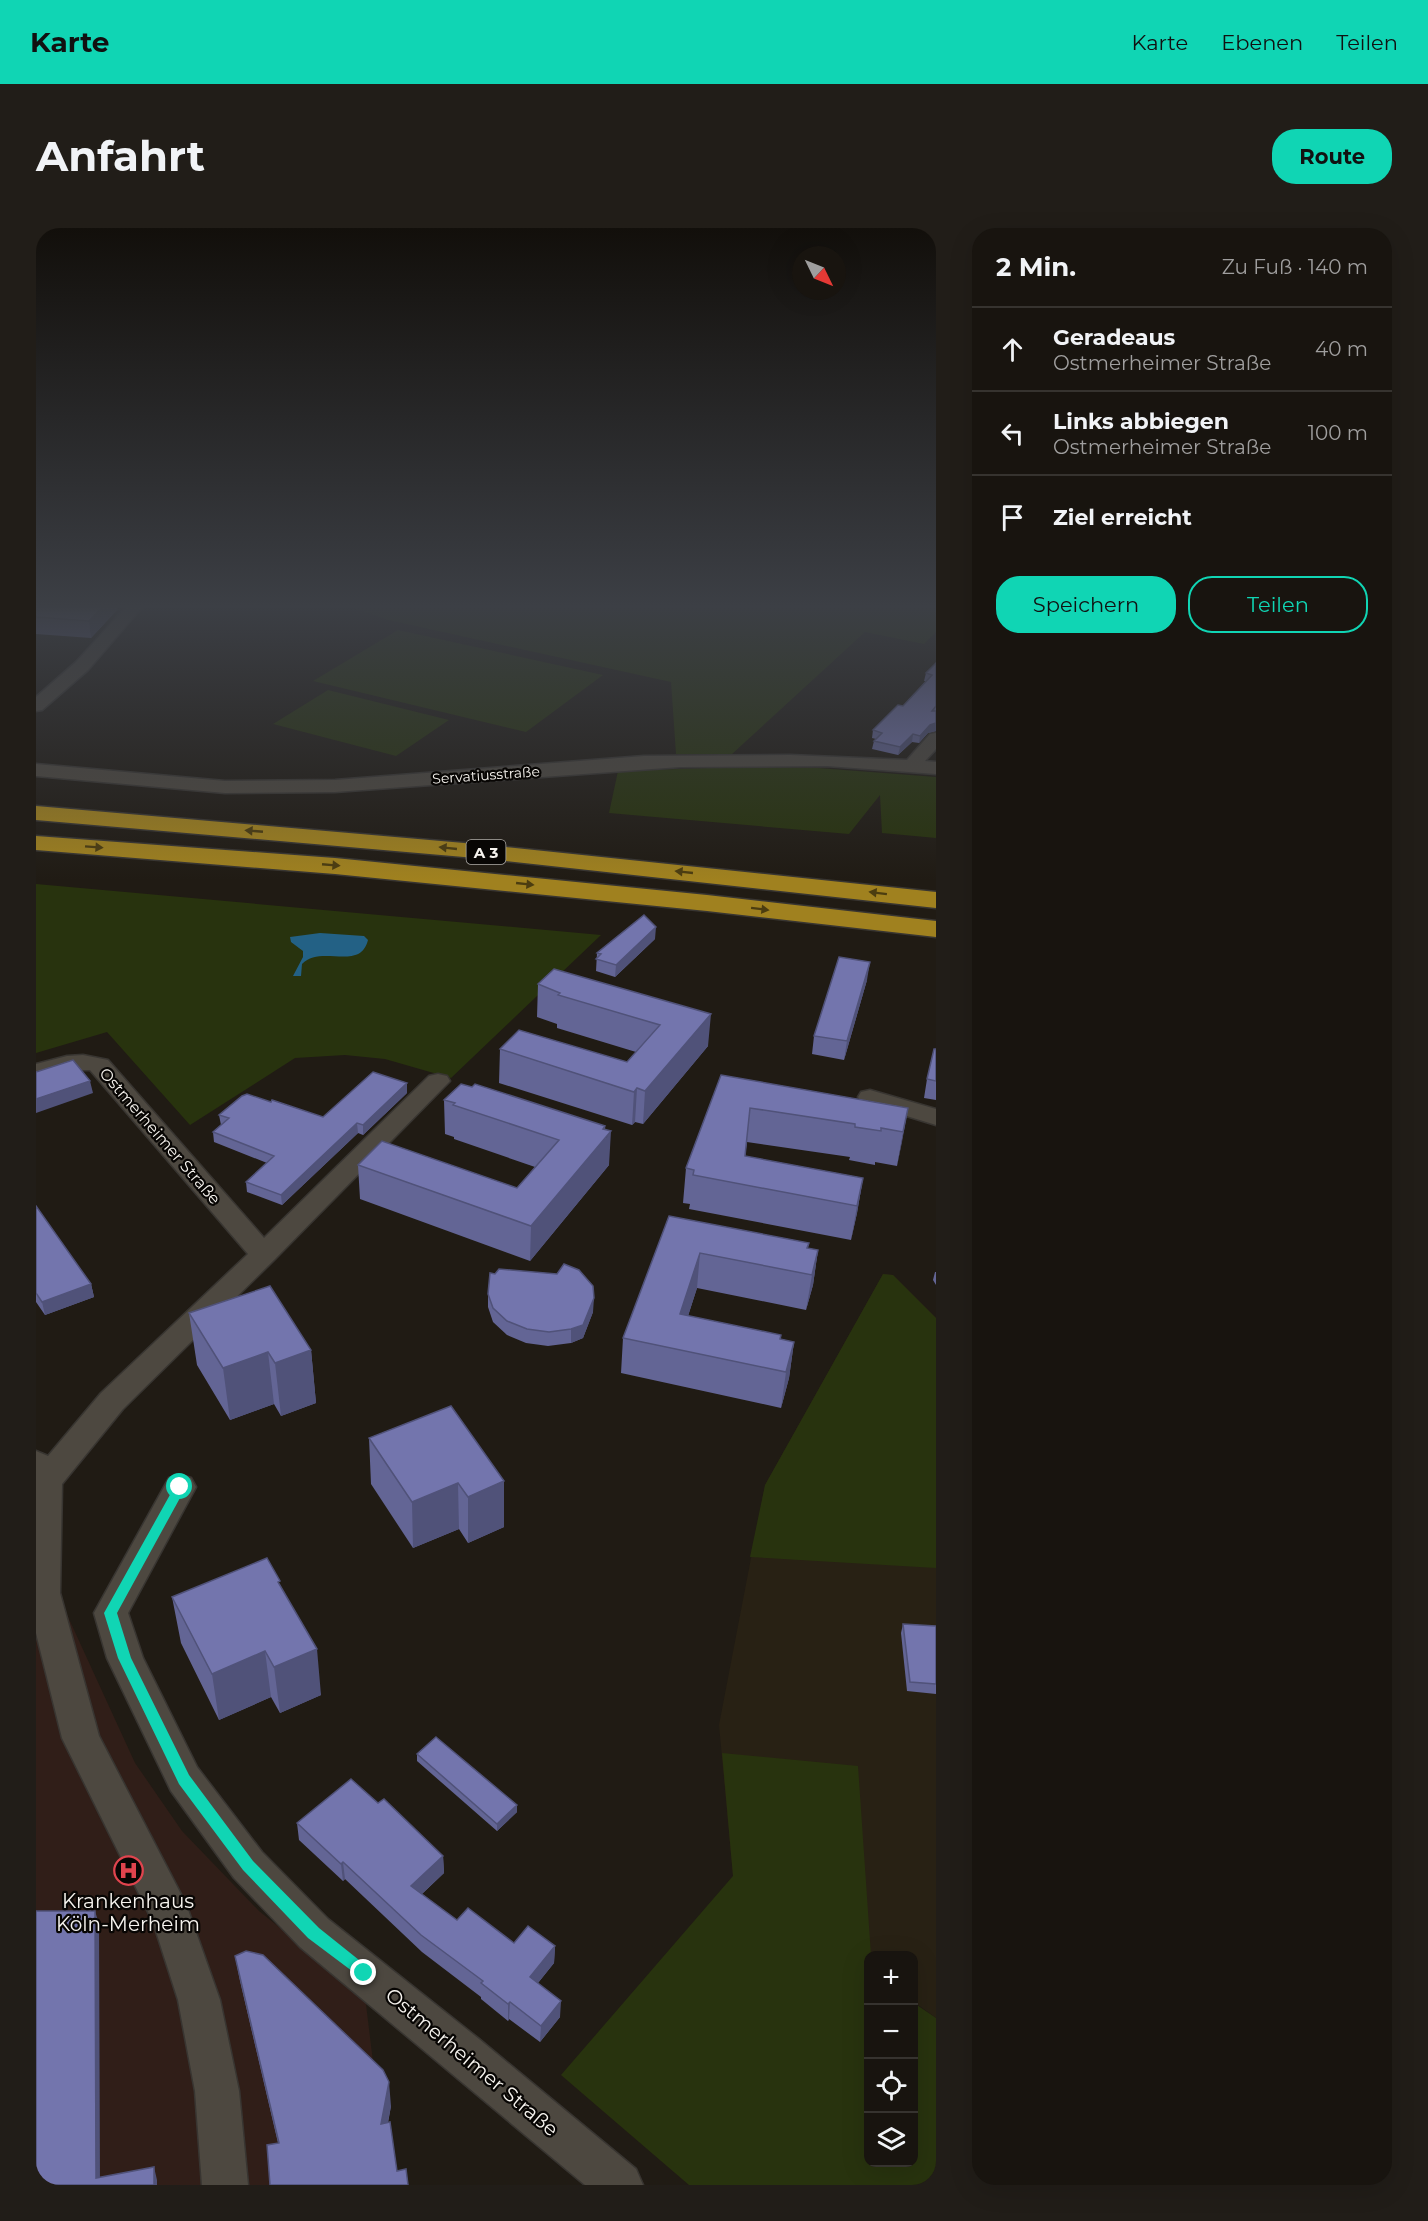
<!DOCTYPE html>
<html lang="de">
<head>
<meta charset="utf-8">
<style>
	body { margin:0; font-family:Montserrat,sans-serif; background:#211d18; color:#f1f3f6 }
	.controls { position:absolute; right:18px; bottom:18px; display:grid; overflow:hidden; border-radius:12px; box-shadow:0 6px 24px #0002 }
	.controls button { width:54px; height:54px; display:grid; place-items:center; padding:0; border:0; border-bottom:2px solid #36332f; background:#18140f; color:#f1f3f6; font:30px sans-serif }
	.compass { position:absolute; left:756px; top:18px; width:54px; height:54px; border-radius:50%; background:#18140f; box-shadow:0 6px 24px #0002; rotate:133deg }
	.stop { position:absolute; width:18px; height:18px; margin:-14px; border:4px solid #10d5b4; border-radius:50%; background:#fff }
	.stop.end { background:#10d5b4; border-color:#fff; box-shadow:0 2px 6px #0008 }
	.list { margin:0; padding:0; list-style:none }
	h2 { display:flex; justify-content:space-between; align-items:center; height:78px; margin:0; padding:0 24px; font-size:26px }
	h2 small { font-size:20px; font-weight:400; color:#9f9e9e }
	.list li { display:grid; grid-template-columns:39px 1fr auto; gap:18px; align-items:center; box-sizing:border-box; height:84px; padding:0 24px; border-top:2px solid #36332f }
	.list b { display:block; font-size:22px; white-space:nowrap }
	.list p { margin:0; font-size:20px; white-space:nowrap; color:#9f9e9e }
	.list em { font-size:20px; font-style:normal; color:#9f9e9e }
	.actions { display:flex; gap:12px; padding:18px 24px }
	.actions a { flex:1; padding:14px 0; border:2px solid #10d5b4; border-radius:24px; text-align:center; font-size:21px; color:#10d5b4 }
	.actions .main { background:#10d5b4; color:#111 }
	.icon { flex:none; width:33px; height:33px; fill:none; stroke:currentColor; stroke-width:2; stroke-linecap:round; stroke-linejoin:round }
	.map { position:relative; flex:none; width:900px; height:1957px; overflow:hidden; border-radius:24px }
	header { display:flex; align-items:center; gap:36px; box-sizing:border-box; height:84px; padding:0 30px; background:#10d5b4; color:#111 }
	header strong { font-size:28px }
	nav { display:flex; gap:33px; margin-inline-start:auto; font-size:21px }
	.intro { display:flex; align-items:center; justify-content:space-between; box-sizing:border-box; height:144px; padding:0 36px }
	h1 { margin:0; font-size:42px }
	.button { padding:15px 27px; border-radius:24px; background:#10d5b4; color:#111; font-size:21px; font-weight:700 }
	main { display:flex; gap:36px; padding:0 36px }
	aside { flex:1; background:#18140f; border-radius:24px; box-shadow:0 6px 24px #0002 }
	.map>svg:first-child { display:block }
</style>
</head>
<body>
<header>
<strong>Karte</strong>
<nav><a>Karte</a><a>Ebenen</a><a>Teilen</a></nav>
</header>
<div class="intro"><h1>Anfahrt</h1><a class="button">Route</a></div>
<main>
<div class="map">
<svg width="900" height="1957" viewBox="0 0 900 1957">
	<rect width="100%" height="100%" fill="#201b14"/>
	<path fill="#282114" d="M 847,1046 L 857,1047 L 900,1090 L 900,1790 L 878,1774 L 878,1728 L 832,1728 L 832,1743 L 697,1648 L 683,1497 L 729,1257 Z"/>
	<path fill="#301e18" d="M 0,1319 L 99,1535 L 146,1603 L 223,1683 L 329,1768 L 352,1957 L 0,1957 Z"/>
	<path fill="#28330e" d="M 313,378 L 900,378 L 900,404 L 888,416 L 829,404 L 696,526 L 640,526 L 635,454 L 352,392 Z
		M 362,402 L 567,447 L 490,504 L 277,453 Z
		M 292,462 L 413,492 L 360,528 L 237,496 Z
		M 702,539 L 782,540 L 900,549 L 900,610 L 846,605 L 844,567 L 813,606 L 573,585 L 582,543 Z
		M 0,656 L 565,707 L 415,850 L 349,831 L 309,827 L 259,830 L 154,897 L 71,804 L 0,825 Z
		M 847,1046 L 857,1047 L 900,1090 L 900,1340 L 714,1329 L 729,1257 Z
		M 686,1525 L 822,1538 L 835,1727 L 832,1728 L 832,1934 L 878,1934 L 878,1775 L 900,1790 L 900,1957 L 653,1957 L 525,1847 L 697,1648 Z"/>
	<path fill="#236185" d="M 284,705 L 328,708 L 332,712 C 324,744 285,716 266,736 L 265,748 L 257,748 L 267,729 L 267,723 L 255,714 L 254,709 Z"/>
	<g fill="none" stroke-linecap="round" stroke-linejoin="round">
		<defs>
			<path id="minor" d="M 91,378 L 107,378 L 52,442 L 6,482 L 0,483 L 0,469 L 40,434 Z
				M 900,505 L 900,521 L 889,533 L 900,534 L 900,546 L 791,538 L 644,539 L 299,564 L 189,565 L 0,548 L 0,536 L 189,553 L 299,552 L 608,528 L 754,527 L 871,532 L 894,506 Z
				M 47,827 L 72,832 L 228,1010 L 393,848 L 402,846 L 411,848 L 414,853 L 239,1031 L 87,1181 L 26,1256 L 24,1365 L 63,1508 L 150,1676 L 184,1772 L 203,1863 L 212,1957 L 166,1957 L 159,1863 L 142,1772 L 117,1694 L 26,1510 L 0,1405 L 0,1223 L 12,1228 L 65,1165 L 212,1026 L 54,842 L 31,842 L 0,851 L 0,836 L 31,828 Z
				M 834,862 L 900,881 L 900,897 L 825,874 L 822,869 L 825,864 Z
				M 144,1247 L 155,1250 L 160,1259 L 92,1385 L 107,1430 L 161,1539 L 226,1624 L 292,1691 L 443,1811 L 600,1941 L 607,1957 L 549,1957 L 264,1719 L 198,1650 L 135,1563 L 71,1430 L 58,1385 L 133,1250 Z"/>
			<path id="motorway" d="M 0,578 L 451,617 L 900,664 L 900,680 L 451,631 L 0,592 Z
				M 0,608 L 299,630 L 671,667 L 900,693 L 900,709 L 671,683 L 299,646 L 0,622 Z"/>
		</defs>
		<use href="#minor" stroke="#383531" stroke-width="3"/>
		<use href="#motorway" stroke="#383531" stroke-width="3"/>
		<use href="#minor" fill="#4d4840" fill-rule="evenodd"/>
		<use href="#motorway" fill="#a0811f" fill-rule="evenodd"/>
	</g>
	<path fill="#636595" d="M 0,378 L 82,381 L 55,410 L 0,406 Z
		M 900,435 L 900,503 L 892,505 L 883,515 L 876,514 L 862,527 L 836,521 L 838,513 L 840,511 L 836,510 L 837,502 L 867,478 L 890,453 L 888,453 L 890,445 Z
		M 619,711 L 579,749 L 560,743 L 561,725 Z
		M 518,741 L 672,818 L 607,896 L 599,894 L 596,897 L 463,855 L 464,821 L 591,834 L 600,824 L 521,800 L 521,796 L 501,789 L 502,756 Z
		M 831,752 L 808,832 L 776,826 L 778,808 Z
		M 900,821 L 900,872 L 888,870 L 891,851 Z
		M 685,847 L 872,880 L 861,938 L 839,934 L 839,937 L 813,932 L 814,929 L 711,914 L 709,928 L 827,950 L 821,985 L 815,1012 L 653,981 L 654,976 L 647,975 L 650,940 Z
		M 371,865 L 327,907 L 322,905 L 246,977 L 211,964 L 210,954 L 231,935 L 178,914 L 177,904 L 185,897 L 183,887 L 235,874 L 287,889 Z
		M 408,872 L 569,898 L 573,937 L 494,1033 L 324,971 L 322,937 L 481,960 L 499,939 L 418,911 L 418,909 L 409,906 Z
		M 0,978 L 55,1056 L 58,1069 L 9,1087 L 0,1074 Z
		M 633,988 L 773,1015 L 772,1020 L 782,1022 L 777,1057 L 770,1082 L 661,1060 L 652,1088 L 758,1114 L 753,1150 L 745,1180 L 585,1145 L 587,1110 Z
		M 899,1044 L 900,1044 L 900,1057 L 897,1052 Z
		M 452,1066 L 557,1084 L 547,1110 L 535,1115 L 512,1118 L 490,1115 L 471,1107 L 457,1094 L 452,1079 Z
		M 153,1085 L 275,1122 L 280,1175 L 245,1188 L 238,1176 L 194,1192 L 161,1137 Z
		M 415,1178 L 468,1299 L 432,1315 L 423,1301 L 377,1320 L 335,1256 L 333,1210 Z
		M 245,1360 L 285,1467 L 244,1485 L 235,1469 L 183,1492 L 145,1415 L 136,1369 Z
		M 867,1396 L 900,1398 L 900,1466 L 871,1463 L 865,1405 Z
		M 381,1526 L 481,1577 L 481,1584 L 461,1603 L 381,1533 Z
		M 342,1575 L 407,1628 L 408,1645 L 386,1666 L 421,1692 L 478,1715 L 519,1718 L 518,1735 L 502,1755 L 524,1789 L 504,1814 L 473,1791 L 472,1793 L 445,1771 L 445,1769 L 386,1724 L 309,1651 L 307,1653 L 263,1612 L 261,1595 Z
		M 199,1728 L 355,1878 L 352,1895 L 361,1943 L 242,1915 L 204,1753 Z"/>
	<path fill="#505279" d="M 67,378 L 84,378 L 55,410 L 53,393 Z
		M 900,495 L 900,503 L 892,505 L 883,515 L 884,508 L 894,497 Z
		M 877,506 L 876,514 L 862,527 L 864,519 Z
		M 620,699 L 619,711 L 579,749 L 580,737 Z
		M 834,734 L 831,752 L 808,832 L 811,813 Z
		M 675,786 L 672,818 L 607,896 L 609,863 Z
		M 54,853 L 57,865 L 0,885 L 0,871 Z
		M 371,855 L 371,865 L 327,907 L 327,897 Z
		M 601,860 L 599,894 L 596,897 L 598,864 Z
		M 872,880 L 866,914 L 861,938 L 867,904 Z
		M 321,895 L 322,905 L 246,977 L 245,967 Z
		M 569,898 L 569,911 L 575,903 L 573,937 L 494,1033 L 495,998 Z
		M 827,950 L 821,985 L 815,1012 L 821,978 Z
		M 782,1022 L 777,1057 L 770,1082 L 776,1047 Z
		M 664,1025 L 661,1060 L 641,1122 L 644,1086 Z
		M 55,1056 L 58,1069 L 9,1087 L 6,1074 Z
		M 558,1070 L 557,1084 L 547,1110 L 535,1115 L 535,1101 Z
		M 758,1114 L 753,1150 L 745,1180 L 750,1144 Z
		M 275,1122 L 280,1175 L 245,1188 L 239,1135 Z
		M 232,1124 L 238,1176 L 194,1192 L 187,1140 Z
		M 468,1253 L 468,1299 L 432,1315 L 432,1269 Z
		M 422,1255 L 423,1301 L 377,1320 L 376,1274 Z
		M 281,1421 L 285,1467 L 244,1485 L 238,1439 Z
		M 229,1423 L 235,1469 L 183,1492 L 176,1446 Z
		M 481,1577 L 481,1584 L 461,1603 L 461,1596 Z
		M 407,1628 L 408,1645 L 376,1675 L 375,1658 Z
		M 307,1634 L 309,1651 L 307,1653 L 305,1636 Z
		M 59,1683 L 63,1696 L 64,1957 L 60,1950 Z
		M 519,1718 L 518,1735 L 493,1766 L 494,1749 Z
		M 525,1773 L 524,1789 L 504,1814 L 505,1798 Z
		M 474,1774 L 473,1791 L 472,1793 L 472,1776 Z
		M 353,1854 L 355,1878 L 347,1919 L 345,1896 Z
		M 118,1939 L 121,1952 L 121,1957 L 118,1957 Z"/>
	<path fill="#7375ad" stroke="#505279" stroke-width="1.5" d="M 0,378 L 67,378 L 53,393 L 0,389 Z
		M 900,435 L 900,478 L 896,483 L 900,483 L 900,495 L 894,497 L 884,508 L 877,506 L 864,519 L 838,513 L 846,505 L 837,502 L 862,477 L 867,478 L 896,447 L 890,445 Z
		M 608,687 L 620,699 L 580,737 L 560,731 L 565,726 L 561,725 Z
		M 803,729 L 834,734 L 811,813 L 778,808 Z
		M 518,741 L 675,786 L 609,863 L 601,860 L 598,864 L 464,821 L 483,802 L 591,834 L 624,797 L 522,767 L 524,765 L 502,756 Z
		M 898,821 L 900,821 L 900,853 L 891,851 Z
		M 37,832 L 54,853 L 0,871 L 0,844 Z
		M 337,844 L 371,855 L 327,897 L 321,895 L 245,967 L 210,954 L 238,928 L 177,904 L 193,890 L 183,887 L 206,868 L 211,866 L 235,874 L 236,872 L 287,889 Z
		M 685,847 L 872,880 L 867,904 L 845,900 L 845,903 L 819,899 L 819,896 L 714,880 L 709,928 L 827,950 L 821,978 L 657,947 L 658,942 L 650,940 Z
		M 425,856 L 436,859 L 439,856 L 569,898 L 567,901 L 575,903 L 495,998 L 322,937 L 346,913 L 481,960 L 523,912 L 417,877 L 419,875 L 408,872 Z
		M 0,978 L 55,1056 L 6,1074 L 0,1065 Z
		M 633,988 L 773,1015 L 771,1020 L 782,1022 L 776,1047 L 664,1025 L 644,1086 L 745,1107 L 744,1111 L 758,1114 L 750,1144 L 587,1110 Z
		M 528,1036 L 543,1042 L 557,1058 L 558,1070 L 547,1097 L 535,1101 L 513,1104 L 491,1101 L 471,1093 L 457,1080 L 452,1066 L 454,1045 L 459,1046 L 463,1041 L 521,1046 Z
		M 234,1058 L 275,1122 L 239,1135 L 232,1124 L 187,1140 L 153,1085 Z
		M 415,1178 L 468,1253 L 432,1269 L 422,1255 L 376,1274 L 333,1210 Z
		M 231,1330 L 244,1353 L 242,1354 L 281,1421 L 238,1439 L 229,1423 L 176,1446 L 136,1369 Z
		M 867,1396 L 900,1398 L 900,1456 L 874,1454 Z
		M 400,1509 L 481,1577 L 461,1596 L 381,1526 Z
		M 315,1551 L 342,1575 L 348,1571 L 407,1628 L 375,1658 L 421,1692 L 432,1680 L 478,1715 L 492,1698 L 519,1718 L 494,1749 L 525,1773 L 505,1798 L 474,1774 L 472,1776 L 445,1755 L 447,1753 L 385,1707 L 307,1634 L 305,1636 L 261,1595 Z
		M 0,1683 L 59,1683 L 60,1950 L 118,1939 L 118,1957 L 0,1957 Z
		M 210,1723 L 227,1727 L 347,1842 L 353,1854 L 345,1896 L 354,1894 L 361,1943 L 370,1941 L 372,1957 L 234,1957 L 231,1917 L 243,1915 L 199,1728 Z"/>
	<defs><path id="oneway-solid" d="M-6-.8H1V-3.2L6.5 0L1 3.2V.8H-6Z" transform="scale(1.5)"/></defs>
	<g fill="#4c3d10">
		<use href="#oneway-solid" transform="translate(218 603) rotate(-175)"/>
		<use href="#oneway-solid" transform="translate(58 619) rotate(4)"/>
		<use href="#oneway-solid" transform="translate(412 620) rotate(-174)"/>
		<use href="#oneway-solid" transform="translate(295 637) rotate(5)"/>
		<use href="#oneway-solid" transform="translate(648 644) rotate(-174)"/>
		<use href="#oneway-solid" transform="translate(489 656) rotate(6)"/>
		<use href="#oneway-solid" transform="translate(842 665) rotate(-173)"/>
		<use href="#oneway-solid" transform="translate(724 681) rotate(7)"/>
	</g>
	<linearGradient id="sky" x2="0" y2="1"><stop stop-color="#120f0b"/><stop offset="0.58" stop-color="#3c3f45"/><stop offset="1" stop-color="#3c3f45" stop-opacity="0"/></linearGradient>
	<rect width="900" height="652" fill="url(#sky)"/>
	<path fill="#10d5b4" d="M 144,1255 L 150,1259 L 81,1385 L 95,1430 L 153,1547 L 217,1633 L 283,1700 L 333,1740 L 335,1745 L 333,1750 L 328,1752 L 272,1710 L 207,1642 L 143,1556 L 82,1430 L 68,1385 L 140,1256 Z"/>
	<defs>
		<symbol id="hospital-ring" viewBox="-11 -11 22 22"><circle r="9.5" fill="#080604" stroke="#e0444e" stroke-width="1.5"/><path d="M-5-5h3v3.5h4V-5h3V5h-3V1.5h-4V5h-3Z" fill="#e0444e"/></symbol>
	</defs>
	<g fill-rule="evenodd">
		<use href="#hospital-ring" x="76" y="1626" width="33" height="33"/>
	</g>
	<g text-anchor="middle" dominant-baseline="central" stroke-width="4.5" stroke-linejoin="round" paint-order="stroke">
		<g font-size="14" fill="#f6f3ee" stroke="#080604">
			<text transform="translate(450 547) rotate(-4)">Servatiusstraße</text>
		</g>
		<rect fill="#080604" stroke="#afaca8" stroke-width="1.5" x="430.5" y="612" width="39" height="24" rx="4.5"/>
		<g font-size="15" font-weight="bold" fill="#f6f3ee">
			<text x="450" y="624">A 3</text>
		</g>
		<g font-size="16" fill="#f6f3ee" stroke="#080604">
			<text transform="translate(124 908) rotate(49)">Ostmerheimer Straße</text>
		</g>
		<g font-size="20" fill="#f6f3ee" stroke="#080604">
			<text x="92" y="1673">Krankenhaus<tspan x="92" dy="23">Köln-Merheim</tspan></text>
		</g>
		<g font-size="20" fill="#f6f3ee" stroke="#080604">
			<text transform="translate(436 1834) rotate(40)">Ostmerheimer Straße</text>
		</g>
	</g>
</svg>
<div class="controls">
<button>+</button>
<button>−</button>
<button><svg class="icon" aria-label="locate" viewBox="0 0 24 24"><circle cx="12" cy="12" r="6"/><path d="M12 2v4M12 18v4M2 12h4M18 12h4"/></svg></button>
<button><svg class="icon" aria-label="layers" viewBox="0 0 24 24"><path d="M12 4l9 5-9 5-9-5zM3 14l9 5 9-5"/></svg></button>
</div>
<svg class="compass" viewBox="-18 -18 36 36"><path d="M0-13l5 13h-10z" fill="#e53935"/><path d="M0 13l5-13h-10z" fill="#9f9e9e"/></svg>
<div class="stop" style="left:144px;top:1259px"></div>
<div class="stop end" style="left:328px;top:1745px"></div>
</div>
<aside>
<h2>2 Min.<small>Zu Fuß · 140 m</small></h2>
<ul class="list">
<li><svg class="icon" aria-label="ahead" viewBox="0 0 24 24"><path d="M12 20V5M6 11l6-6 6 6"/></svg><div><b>Geradeaus</b><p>Ostmerheimer Straße</p></div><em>40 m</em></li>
<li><svg class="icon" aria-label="left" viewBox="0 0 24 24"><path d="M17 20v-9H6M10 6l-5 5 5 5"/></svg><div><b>Links abbiegen</b><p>Ostmerheimer Straße</p></div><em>100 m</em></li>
<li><svg class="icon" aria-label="arrive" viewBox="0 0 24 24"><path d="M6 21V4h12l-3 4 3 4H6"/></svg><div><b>Ziel erreicht</b></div></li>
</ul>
<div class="actions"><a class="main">Speichern</a><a>Teilen</a></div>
</aside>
</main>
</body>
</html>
